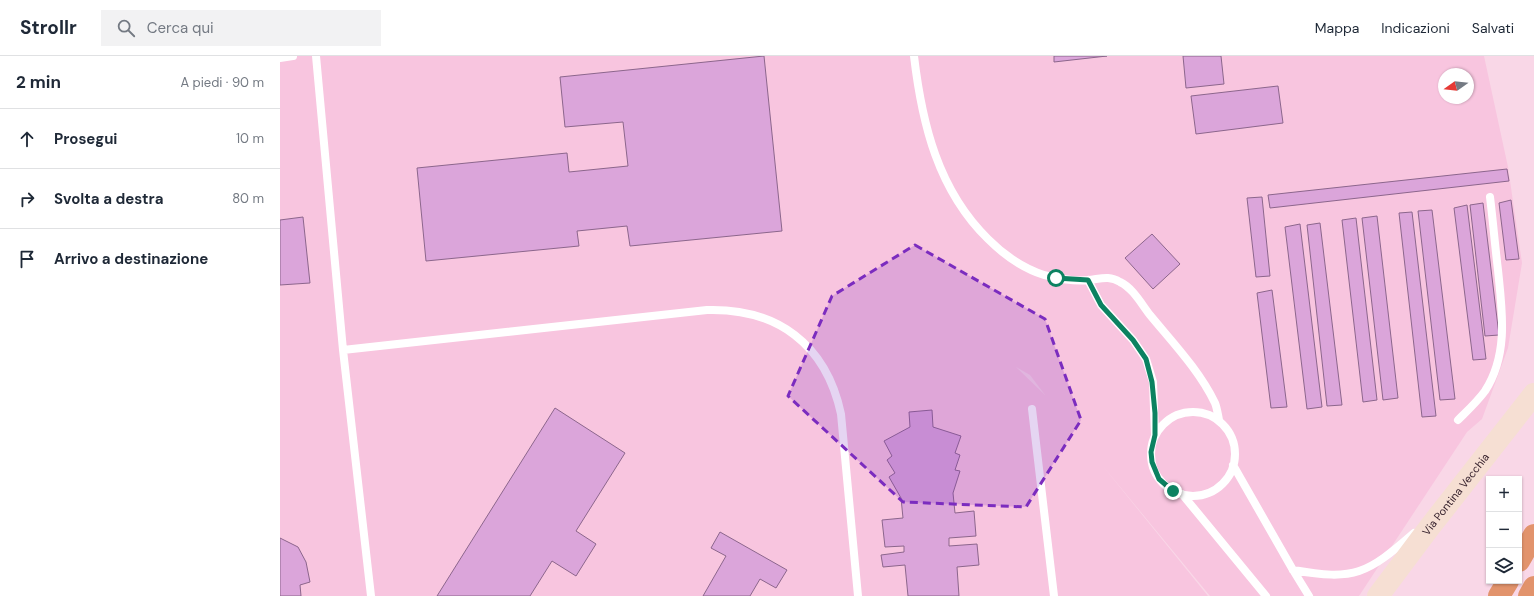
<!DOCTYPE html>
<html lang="it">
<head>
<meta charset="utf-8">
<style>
	body { margin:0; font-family:"DM Sans",sans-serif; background:#f2f2f3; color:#1f2937 }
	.controls { position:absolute; right:12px; bottom:12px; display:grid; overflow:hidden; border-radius:0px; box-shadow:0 1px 3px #0004 }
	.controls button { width:36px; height:36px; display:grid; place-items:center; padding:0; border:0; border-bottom:1px solid #e0e1e3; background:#fff; color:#1f2937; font:20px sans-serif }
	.compass { position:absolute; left:1158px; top:12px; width:36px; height:36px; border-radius:50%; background:#fff; box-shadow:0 1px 3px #0004; rotate:255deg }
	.stop { position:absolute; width:12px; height:12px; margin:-9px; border:3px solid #0c8261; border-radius:50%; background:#fff }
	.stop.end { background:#0c8261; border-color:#fff; box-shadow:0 1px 4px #0008 }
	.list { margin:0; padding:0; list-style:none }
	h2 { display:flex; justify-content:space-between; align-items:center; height:52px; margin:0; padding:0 16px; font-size:17px }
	h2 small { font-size:13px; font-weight:400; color:#747a83 }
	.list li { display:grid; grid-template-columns:26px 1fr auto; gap:12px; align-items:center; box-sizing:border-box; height:60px; padding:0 16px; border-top:1px solid #e0e1e3 }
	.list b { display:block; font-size:15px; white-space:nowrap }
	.list em { font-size:13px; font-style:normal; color:#747a83 }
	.icon { flex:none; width:22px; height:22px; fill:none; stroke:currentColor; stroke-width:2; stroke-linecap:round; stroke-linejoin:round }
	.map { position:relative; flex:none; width:1254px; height:540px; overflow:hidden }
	header { display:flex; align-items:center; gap:24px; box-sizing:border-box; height:56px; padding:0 20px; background:#fff; border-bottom:1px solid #e0e1e3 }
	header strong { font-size:19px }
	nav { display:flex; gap:22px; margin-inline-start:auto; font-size:14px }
	.search { width:280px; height:36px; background:#f2f2f3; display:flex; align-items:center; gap:10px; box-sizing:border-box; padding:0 14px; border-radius:0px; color:#747a83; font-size:15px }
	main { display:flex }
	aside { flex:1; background:#fff }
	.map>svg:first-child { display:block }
</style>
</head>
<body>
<header>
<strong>Strollr</strong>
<div class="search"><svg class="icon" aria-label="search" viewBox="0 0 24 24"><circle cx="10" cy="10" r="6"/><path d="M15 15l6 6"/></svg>Cerca qui</div>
<nav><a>Mappa</a><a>Indicazioni</a><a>Salvati</a></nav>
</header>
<main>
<aside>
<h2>2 min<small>A piedi · 90 m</small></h2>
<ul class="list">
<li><svg class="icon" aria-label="ahead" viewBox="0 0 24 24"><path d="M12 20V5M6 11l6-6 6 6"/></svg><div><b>Prosegui</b></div><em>10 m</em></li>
<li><svg class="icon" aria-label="right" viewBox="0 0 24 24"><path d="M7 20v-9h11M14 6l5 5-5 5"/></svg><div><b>Svolta a destra</b></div><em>80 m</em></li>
<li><svg class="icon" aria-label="arrive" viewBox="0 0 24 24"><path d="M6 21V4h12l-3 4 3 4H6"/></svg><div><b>Arrivo a destinazione</b></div></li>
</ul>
</aside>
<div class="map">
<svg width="1254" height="540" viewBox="0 0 1254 540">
	<rect width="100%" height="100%" fill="#f9d7e7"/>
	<path fill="#f8c5df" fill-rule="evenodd" d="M 0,0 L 1204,0 L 1228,111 L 1242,207 L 1228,292 L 1202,363 L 1187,376 L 1079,540 L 930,540 L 822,409 L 928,540 L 0,540 ZM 1164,18 L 1188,18 L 1188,42 L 1164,42 ZM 736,311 L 750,319 L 765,339 Z"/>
	<path fill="#dba5da" stroke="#8c668c" d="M 484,0 L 502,175 L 350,190 L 347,170 L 297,175 L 299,190 L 146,205 L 137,112 L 287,97 L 289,116 L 348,110 L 343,66 L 285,71 L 280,21 Z
		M 774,0 L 827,0 L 774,6 Z
		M 903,0 L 941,0 L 944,28 L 906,32 Z
		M 998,30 L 1003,67 L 916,78 L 911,40 Z
		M 1227,113 L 1229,125 L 990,152 L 988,139 Z
		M 982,141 L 990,220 L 976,221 L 967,142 Z
		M 1231,144 L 1239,203 L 1226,204 L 1219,147 Z
		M 1203,147 L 1219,279 L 1205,280 L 1190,149 Z
		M 1187,149 L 1206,303 L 1193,304 L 1174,152 Z
		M 1152,154 L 1175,343 L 1160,344 L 1138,155 Z
		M 1132,156 L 1156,360 L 1142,361 L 1119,157 Z
		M 1097,160 L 1118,342 L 1103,344 L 1082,162 Z
		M 23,161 L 30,227 L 0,229 L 0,164 Z
		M 1076,162 L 1097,344 L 1083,346 L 1062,164 Z
		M 1040,167 L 1062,349 L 1047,350 L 1027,169 Z
		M 1020,168 L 1042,351 L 1027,353 L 1005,171 Z
		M 872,178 L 900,208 L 873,233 L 845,202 Z
		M 992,234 L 1007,351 L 991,352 L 977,237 Z
		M 275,352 L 345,397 L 296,475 L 316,488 L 296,520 L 272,505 L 250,540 L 157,540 Z
		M 652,354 L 653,371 L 681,380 L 675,397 L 680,399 L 675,414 L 680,415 L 673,437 L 675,457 L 694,455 L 696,480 L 669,482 L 669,490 L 697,488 L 699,509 L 677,511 L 679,540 L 628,540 L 625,509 L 603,511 L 601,499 L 624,496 L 624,490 L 605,491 L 602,464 L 623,462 L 621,442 L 609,421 L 615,417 L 607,404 L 612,400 L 604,385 L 630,371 L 629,356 Z
		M 440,476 L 507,514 L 496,532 L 480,523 L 470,540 L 423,540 L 446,500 L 431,492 Z
		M 0,482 L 18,491 L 26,506 L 30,526 L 20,529 L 21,540 L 0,540 Z"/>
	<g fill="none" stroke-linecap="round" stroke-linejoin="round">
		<path stroke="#fff" stroke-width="8" d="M 36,0 L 63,294 L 91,540
			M 634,0 C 642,68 658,134 708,183 C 724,199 742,212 764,219 C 777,222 794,226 808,224 C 820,223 829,219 840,226 C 853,232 862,249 870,259 C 893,287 919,314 935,347 C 937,352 938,359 939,364
			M 0,2 L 13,0
			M 808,224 L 821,249 L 853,284 L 866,303 L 873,326 L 875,379
			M 63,294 L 427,254 C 497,252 546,288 561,358 L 578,540
			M 752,353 L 774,540
			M871 398a42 42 0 1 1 84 0a42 42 0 1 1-84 0Z
			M 1178,364 C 1187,355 1197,346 1205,335 C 1229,298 1222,254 1218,214 C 1215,190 1213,165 1210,141
			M 953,409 L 1013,514 L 1029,540
			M 902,438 L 986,540
			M 1013,514 C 1075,525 1087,518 1134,477"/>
		<path stroke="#f6dfd3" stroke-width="22" id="s1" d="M 1098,540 L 1149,472 L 1254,338"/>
		<path stroke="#e2936c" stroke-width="22" d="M 1239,505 L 1254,479
			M 1219,540 L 1228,525
			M 1249,540 L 1254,531"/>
	</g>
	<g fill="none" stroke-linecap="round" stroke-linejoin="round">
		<path stroke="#0c8261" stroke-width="5" d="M 776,222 L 808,224 L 821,249 L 853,284 L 866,303 L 872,326 L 875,357 L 875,379 L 871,396 L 872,406 L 879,423 L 893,435"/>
	</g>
	<path fill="#7b2cbf" fill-opacity="0.2" stroke="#7b2cbf" stroke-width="3" stroke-dasharray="8 5" stroke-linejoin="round" d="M 635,189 L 765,263 L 801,364 L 746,451 L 623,446 L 508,340 L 552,240 Z"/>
	<g text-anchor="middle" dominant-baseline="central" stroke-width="3.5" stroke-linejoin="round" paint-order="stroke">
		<g font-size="11" fill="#37222d" stroke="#fff">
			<text stroke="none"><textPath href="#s1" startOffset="128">Via Pontina Vecchia</textPath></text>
		</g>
	</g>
</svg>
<div class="controls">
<button>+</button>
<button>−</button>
<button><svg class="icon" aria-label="layers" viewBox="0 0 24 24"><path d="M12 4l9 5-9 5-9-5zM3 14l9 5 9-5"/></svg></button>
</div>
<svg class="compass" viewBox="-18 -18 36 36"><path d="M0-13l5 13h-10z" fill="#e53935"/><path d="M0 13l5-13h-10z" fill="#747a83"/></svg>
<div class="stop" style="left:776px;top:222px"></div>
<div class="stop end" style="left:893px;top:435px"></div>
</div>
</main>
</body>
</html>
